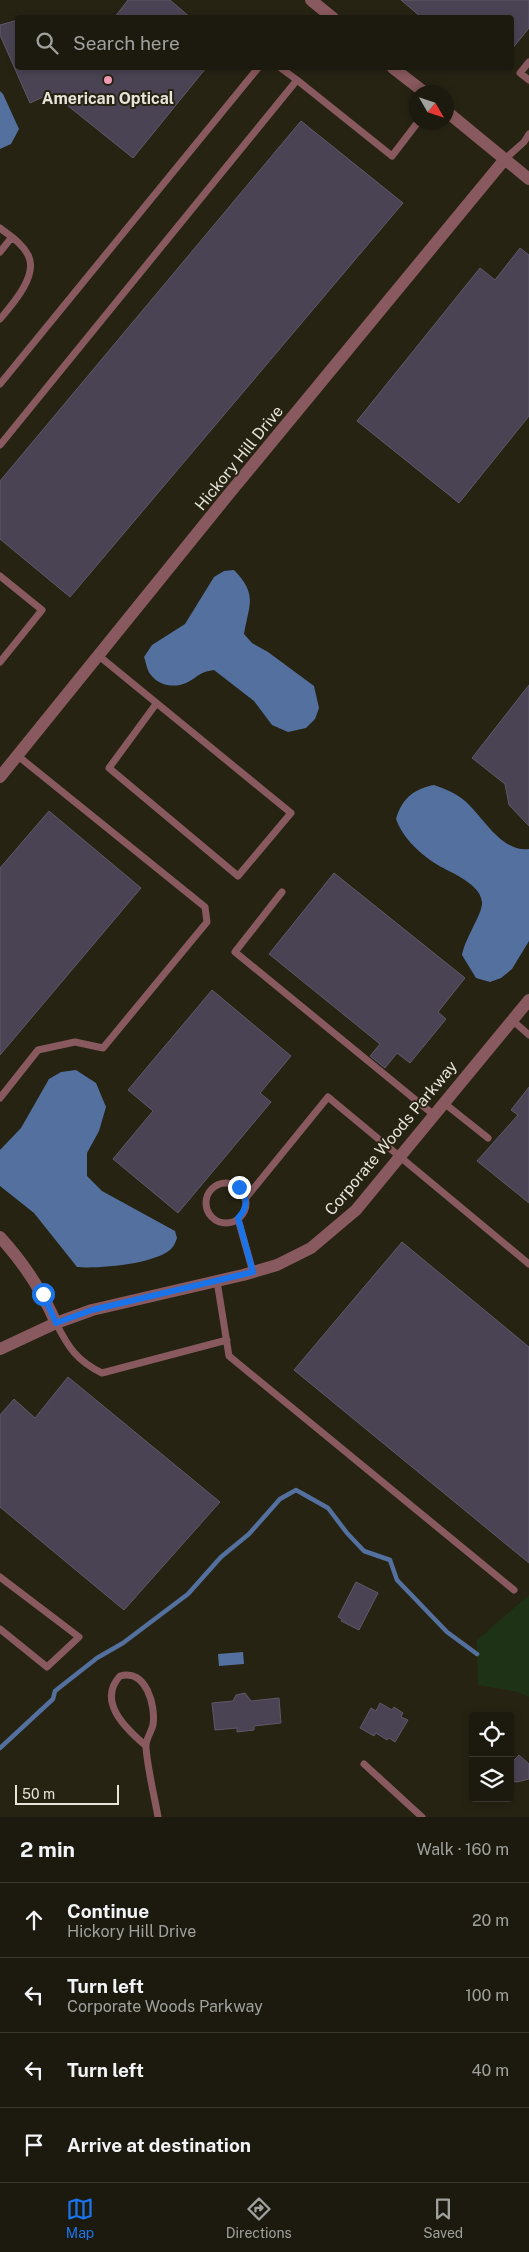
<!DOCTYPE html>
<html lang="en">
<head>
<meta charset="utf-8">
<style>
	body { margin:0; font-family:"Public Sans",sans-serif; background:#29271c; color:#f1f3f6 }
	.controls { position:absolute; right:15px; bottom:15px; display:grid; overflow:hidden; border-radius:5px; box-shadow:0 2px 8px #0003 }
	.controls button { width:45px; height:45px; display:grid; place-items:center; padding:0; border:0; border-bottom:1px solid #3a382e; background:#1c1a0e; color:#f1f3f6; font:25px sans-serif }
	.compass { position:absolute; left:409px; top:85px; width:45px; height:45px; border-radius:50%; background:#1c1a0e; box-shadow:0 2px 8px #0003; rotate:129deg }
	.scale { position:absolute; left:15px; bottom:12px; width:104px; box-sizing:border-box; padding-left:5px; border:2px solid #e7e4da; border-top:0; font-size:14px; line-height:18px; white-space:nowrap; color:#e7e4da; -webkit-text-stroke:4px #262313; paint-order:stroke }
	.stop { position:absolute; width:15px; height:15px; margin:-11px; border:4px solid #1a73e8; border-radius:50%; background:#fff }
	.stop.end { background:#1a73e8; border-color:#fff; box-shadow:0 1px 5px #0008 }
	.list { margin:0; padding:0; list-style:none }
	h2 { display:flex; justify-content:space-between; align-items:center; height:65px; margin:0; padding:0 20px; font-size:21px }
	h2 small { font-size:16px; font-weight:400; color:#a0a19e }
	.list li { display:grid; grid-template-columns:32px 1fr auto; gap:15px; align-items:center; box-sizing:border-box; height:75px; padding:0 20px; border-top:1px solid #3a382e }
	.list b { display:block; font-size:19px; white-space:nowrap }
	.list p { margin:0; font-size:16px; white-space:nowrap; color:#a0a19e }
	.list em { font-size:16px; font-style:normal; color:#a0a19e }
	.icon { flex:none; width:28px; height:28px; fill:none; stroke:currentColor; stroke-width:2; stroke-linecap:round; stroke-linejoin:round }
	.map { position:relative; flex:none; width:529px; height:1817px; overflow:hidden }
	.search { position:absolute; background:#1c1a0e; box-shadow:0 2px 8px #0003; left:15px; right:15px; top:15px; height:55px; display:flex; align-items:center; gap:12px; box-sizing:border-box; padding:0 18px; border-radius:5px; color:#a0a19e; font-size:19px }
	.sheet { height:365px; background:#1c1a0e }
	nav { display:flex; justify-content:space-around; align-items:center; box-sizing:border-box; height:70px; border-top:1px solid #3a382e; background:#1c1a0e; font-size:14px; color:#a0a19e }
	nav a { display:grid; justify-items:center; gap:2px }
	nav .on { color:#1a73e8 }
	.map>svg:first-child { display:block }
</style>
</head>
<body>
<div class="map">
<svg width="529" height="1817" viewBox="0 0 529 1817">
	<rect width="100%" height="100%" fill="#262313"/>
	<path fill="#1e3315" d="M 529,1595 L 529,1697 L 518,1692 L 478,1685 L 477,1640 Z"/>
	<path fill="#53709e" d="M 0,91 L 3,94 L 19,129 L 11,144 L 0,149 Z
		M 234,570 C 258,595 249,604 244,634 L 252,643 L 268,652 L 314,686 L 319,708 L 315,719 L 306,728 L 288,732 L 272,725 L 254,701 L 214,670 C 198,672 199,677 186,683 C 175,688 159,686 151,675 C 147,671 146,662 144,657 L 152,645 L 185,624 L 214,577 L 224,571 Z
		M 434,785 C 445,789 456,793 465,801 C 484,818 501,852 529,849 L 529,941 L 512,969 L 501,978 L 490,982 L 476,978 L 462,955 C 465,938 483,913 482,902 C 480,881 444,871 430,860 C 416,850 402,836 396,819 C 402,799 413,789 434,785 Z
		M 76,1070 L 96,1083 L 106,1107 L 99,1131 L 87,1153 L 87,1176 L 102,1191 L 175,1231 L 177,1238 C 176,1241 174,1246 172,1248 C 158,1264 97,1269 77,1267 L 34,1213 L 0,1186 L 0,1150 L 21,1128 L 49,1079 L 61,1072 Z
		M 243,1652 L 244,1664 L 219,1666 L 218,1654 Z"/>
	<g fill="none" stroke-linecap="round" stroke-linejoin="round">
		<path stroke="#53709e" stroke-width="4.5" d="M 0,1748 L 53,1699 L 55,1691 L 97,1658 L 123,1643 L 188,1594 L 221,1557 L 249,1534 L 280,1499 L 296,1490 L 328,1508 L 347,1533 L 364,1551 L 390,1560 L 397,1580 L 447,1632 L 477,1654"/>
	</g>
	<path fill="#494353" stroke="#5e5869" d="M 128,0 L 170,0 L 191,18 L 114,18 Z
		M 401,0 L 529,0 L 529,28 L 512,49 L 512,18 L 422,18 Z
		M 18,20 L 18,68 L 206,68 L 133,158 L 52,93 L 30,103 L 0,35 L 0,25 Z
		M 301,121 L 403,203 L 70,597 L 0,539 L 0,481 Z
		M 520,248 L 529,255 L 529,416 L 459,503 L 357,421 L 480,268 L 495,280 Z
		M 529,685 L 529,826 L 509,805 L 505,784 L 472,758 Z
		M 49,811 L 141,888 L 0,1055 L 0,868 Z
		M 334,873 L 465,978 L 438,1012 L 446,1019 L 410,1063 L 397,1053 L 385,1068 L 370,1056 L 380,1044 L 269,954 Z
		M 212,990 L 291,1056 L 260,1093 L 271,1102 L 178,1213 L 113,1159 L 153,1111 L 128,1090 Z
		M 529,1087 L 529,1203 L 477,1161 L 518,1115 L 511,1110 Z
		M 402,1242 L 529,1347 L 529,1563 L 294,1370 Z
		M 68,1377 L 220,1502 L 124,1610 L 0,1507 L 0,1415 L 14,1399 L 35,1418 Z
		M 356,1582 L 378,1593 L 359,1630 L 341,1621 L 342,1619 L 338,1617 Z
		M 245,1693 L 251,1701 L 279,1698 L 281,1723 L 254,1726 L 254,1730 L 237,1732 L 237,1728 L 215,1730 L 212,1703 L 233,1701 L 236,1695 Z
		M 380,1703 L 392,1710 L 394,1707 L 403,1713 L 401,1717 L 408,1720 L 395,1742 L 389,1738 L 387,1740 L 376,1733 L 374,1736 L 360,1728 L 371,1708 L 376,1711 Z
		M 519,1755 L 529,1764 L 529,1779 L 517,1782 L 510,1781 L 510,1764 Z"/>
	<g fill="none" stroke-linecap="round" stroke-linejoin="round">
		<path stroke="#88595e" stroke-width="7" d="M 529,62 L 520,73 L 529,80
			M 282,69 L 297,80
			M 505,159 L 524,142 L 529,134
			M 0,228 C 10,236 22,243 28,255 C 39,275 12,305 0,319
			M 0,252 L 12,237
			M 0,384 L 258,68
			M 0,445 L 297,80 L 392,156 L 418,122
			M 0,576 L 42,610 L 0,662
			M 99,656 L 291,813 L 238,876 L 109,768 L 156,704
			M 282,892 L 235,952 L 434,1115
			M 512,1020 L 529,1035
			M 0,1098 L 38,1050 L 75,1042 L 103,1048 L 207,922 L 205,907 L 18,756
			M 444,1103 L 488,1138
			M206 1203a20 20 0 1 1 40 0a20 20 0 1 1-40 0Z
			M 245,1199 L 328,1097 L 529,1264
			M 238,1219 L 253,1272
			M 217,1281 L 229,1356 L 514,1590
			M 56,1323 C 68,1347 77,1361 102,1373 L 227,1340
			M 0,1577 L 79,1637 L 47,1667 L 0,1629
			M 145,1745 C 125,1728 97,1701 120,1676 C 146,1668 156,1706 153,1725 C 151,1733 145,1740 146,1748 C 148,1771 154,1794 158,1817
			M 364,1764 L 422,1817"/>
		<path stroke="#88595e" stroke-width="12" d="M 311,0 L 333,18
			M 393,68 L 424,92
			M 446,111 L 529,179
			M 0,777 L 228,495 L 505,159
			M 0,1237 C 24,1263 42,1291 56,1323
			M 0,1349 L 56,1323 L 92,1310 L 243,1275 L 277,1265 L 311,1248 L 356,1210 L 529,1000"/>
	</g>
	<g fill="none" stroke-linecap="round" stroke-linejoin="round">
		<path stroke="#1a73e8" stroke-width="6" d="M 43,1294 L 56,1323 L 92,1310 L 253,1272 L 238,1218 C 248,1208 248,1197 239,1187"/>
	</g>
	<circle fill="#f19ab3" stroke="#262313" stroke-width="2" cx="108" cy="80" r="5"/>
	<g text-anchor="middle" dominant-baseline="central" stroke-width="4" stroke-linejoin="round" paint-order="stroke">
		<g font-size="16" font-weight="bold" fill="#e7e4da" stroke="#262313">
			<text x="108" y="98">American Optical</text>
		</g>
		<g font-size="16" fill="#e7e4da" stroke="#262313">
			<text transform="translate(239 458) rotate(-51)">Hickory Hill Drive</text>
			<text transform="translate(391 1138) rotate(-50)">Corporate Woods Parkway</text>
		</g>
	</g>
</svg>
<div class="controls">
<button><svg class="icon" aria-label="locate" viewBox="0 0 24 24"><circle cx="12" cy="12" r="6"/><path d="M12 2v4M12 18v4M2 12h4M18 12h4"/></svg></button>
<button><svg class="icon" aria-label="layers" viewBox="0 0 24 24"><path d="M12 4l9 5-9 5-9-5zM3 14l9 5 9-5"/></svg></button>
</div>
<svg class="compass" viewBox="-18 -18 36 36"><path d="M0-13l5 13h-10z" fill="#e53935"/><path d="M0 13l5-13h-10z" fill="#a0a19e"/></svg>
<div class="scale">50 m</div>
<div class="stop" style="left:43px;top:1294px"></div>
<div class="stop end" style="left:239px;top:1187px"></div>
<div class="search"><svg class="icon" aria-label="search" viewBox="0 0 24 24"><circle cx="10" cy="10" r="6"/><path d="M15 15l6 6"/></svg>Search here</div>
</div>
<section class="sheet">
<h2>2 min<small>Walk · 160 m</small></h2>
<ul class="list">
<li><svg class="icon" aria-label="ahead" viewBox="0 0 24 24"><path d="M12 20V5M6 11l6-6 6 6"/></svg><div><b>Continue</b><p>Hickory Hill Drive</p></div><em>20 m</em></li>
<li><svg class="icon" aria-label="left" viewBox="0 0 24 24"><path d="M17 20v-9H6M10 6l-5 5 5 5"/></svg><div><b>Turn left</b><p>Corporate Woods Parkway</p></div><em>100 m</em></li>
<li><svg class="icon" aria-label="left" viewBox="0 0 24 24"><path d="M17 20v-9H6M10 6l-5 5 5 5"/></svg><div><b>Turn left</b></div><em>40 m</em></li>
<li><svg class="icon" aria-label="arrive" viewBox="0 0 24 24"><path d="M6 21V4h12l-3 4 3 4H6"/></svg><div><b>Arrive at destination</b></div></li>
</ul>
</section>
<nav>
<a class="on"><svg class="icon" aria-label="map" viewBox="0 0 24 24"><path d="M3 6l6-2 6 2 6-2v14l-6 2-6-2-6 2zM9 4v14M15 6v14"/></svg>Map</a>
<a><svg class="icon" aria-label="directions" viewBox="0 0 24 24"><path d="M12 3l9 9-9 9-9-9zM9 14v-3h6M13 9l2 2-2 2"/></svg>Directions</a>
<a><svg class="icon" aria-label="saved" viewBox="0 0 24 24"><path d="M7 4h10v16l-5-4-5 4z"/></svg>Saved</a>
</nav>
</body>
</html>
